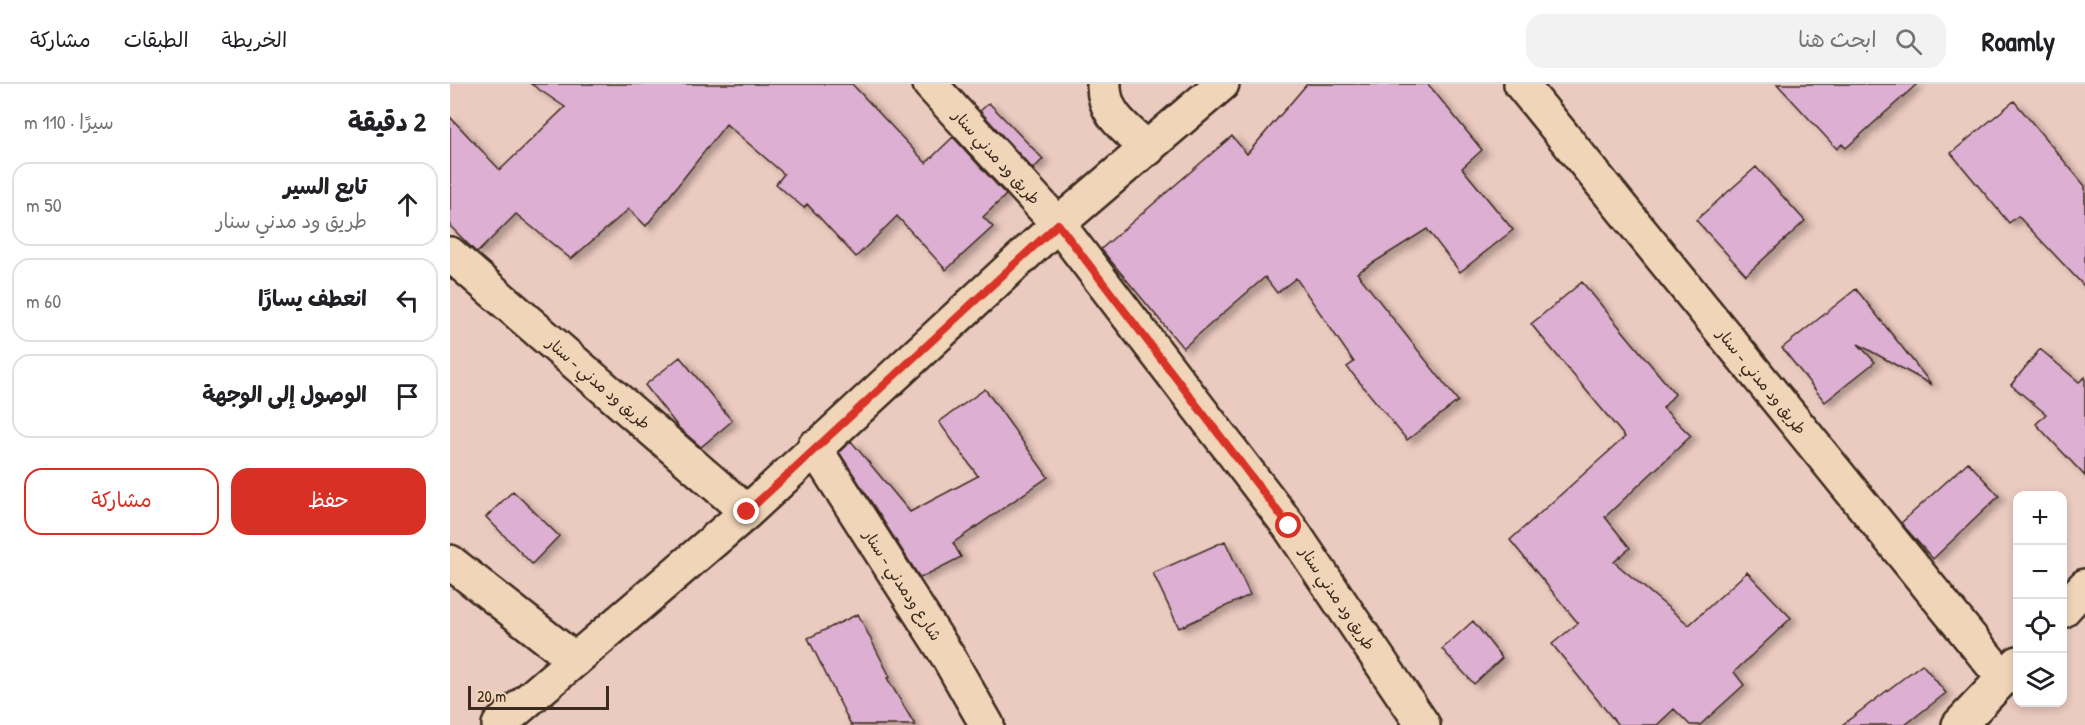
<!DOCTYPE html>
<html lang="ar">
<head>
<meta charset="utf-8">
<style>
	body { margin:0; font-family:"Patrick Hand","Playpen Sans Arabic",sans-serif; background:#f2f2f2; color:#202124; direction:rtl }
	.controls { position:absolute; right:18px; bottom:18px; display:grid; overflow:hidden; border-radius:12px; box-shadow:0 3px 9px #0003 }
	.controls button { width:54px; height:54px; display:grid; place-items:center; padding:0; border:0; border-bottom:2px solid #e0e0e0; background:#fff; color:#202124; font:30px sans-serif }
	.scale { position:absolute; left:18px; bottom:15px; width:141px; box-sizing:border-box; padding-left:6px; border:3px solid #3b2a1e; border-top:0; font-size:16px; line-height:21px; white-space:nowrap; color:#3b2a1e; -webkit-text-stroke:4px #f1d5b8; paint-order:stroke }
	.stop { position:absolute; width:18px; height:18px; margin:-14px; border:4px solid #d93025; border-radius:50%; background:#fff }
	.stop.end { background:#d93025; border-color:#fff; box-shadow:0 2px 6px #0008 }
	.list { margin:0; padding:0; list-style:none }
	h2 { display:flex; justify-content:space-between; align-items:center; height:78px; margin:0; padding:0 24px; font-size:26px }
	h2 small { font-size:20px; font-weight:400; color:#757577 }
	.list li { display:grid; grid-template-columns:39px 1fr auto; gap:18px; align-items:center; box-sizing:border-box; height:84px; margin:0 12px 12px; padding:0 12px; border:2px solid #e0e0e0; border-radius:18px }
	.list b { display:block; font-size:22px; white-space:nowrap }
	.list p { margin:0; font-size:20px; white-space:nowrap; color:#757577 }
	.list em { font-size:20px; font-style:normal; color:#757577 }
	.actions { display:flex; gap:12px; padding:18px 24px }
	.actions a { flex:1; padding:14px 0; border:2px solid #d93025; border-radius:18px; text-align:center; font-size:21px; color:#d93025 }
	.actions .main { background:#d93025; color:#fff }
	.icon { flex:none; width:33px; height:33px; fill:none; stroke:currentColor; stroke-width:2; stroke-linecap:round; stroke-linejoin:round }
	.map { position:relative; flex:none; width:1635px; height:641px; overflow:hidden; direction:ltr }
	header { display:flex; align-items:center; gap:36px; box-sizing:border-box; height:84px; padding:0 30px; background:#fff; border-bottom:2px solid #e0e0e0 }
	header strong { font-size:28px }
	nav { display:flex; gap:33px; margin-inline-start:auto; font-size:21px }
	.search { width:420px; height:54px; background:#f2f2f2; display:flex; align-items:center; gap:15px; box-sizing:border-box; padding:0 21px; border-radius:18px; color:#757577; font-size:22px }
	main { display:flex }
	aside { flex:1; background:#fff }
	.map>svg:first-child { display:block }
</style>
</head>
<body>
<header>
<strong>Roamly</strong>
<div class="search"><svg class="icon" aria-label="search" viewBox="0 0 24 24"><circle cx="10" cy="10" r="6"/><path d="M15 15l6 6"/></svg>ابحث هنا</div>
<nav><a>الخريطة</a><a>الطبقات</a><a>مشاركة</a></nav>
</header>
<main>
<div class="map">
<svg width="1635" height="641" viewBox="0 0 1635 641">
	<defs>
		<filter id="shadow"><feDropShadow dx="6" dy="4" stdDeviation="3" flood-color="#0004"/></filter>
	</defs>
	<rect width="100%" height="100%" fill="#ebcac0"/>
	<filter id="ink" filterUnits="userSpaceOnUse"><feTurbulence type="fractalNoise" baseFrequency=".0167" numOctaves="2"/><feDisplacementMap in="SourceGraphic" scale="12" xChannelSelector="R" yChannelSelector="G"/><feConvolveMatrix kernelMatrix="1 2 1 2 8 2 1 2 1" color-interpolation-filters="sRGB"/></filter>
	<g filter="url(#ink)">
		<path fill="#ddafd2" stroke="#3b2a1e" stroke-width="1.5" filter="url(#shadow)" d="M 81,0 L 402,0 L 476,79 L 503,53 L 556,111 L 533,133 L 543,143 L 496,186 L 447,132 L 406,173 L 357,120 L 354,124 L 326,100 L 334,90 L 276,40 L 196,142 L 179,125 L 121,175 L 66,130 L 27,169 L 0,142 L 0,33 L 50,86 L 115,23 Z
			M 857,0 L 978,0 L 1032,66 L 1012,84 L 1063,146 L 1010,188 L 977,145 L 907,189 L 1008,317 L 957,356 L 897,283 L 904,278 L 846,194 L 827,209 L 815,193 L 733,264 L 651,165 L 782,52 L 797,70 Z
			M 1327,0 L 1467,0 L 1396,64 L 1392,60 L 1387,65 Z
			M 1564,17 L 1635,102 L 1635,203 L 1568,132 L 1559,139 L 1501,69 Z
			M 539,19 L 593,75 L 583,85 L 530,27 Z
			M 1306,83 L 1355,137 L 1296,191 L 1246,136 Z
			M 1132,198 L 1225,310 L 1213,324 L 1241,352 L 1155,433 L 1180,464 L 1164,478 L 1239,541 L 1297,488 L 1341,534 L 1284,588 L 1294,601 L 1250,641 L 1240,641 L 1224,625 L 1207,641 L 1168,641 L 1102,560 L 1128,539 L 1060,456 L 1175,353 L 1081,240 Z
			M 1406,205 L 1482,301 L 1408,260 L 1425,278 L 1375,318 L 1332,264 Z
			M 1590,265 L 1629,298 L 1635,293 L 1635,392 L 1586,340 L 1596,330 L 1561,301 Z
			M 230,273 L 282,337 L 251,363 L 229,344 L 195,301 Z
			M 535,305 L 598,393 L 503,459 L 511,473 L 470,494 L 389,368 L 401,357 L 460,428 L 528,392 L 489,338 Z
			M 1518,378 L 1549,412 L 1483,475 L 1451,439 Z
			M 63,407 L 109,452 L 82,480 L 36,433 Z
			M 775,457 L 800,511 L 729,544 L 703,489 Z
			M 408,530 L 440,593 L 437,594 L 465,641 L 401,641 L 358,554 Z
			M 1023,537 L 1052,574 L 1024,600 L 992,565 Z
			M 1472,580 L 1496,609 L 1455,641 L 1392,641 Z"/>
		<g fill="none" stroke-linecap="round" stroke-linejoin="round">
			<defs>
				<path id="street" d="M 480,0 L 608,140 L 839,442 L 973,641
					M 654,0 C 653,31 678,46 698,65
					M 1071,0 L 1554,595
					M 0,170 L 297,428
					M 364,363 L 497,571 L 537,641
					M 0,478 L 125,576
					M 1612,527 L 1635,502
					M 49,641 L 297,428 L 608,140 L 772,0
					M 1509,641 L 1568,579"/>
			</defs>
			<use href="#street" stroke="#3b2a1e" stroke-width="38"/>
			<use href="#street" stroke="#f1d5b8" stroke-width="33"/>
		</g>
	</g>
	<g fill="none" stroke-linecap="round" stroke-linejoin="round" filter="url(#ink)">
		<path stroke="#d93025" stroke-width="8" d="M 297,428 L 608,140 L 839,442"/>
	</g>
	<g text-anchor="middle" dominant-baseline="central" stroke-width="5" stroke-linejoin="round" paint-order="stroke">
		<g font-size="16" fill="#3b2a1e" stroke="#f1d5b8">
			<text transform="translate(547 73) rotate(48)">طريق ود مدني سنار</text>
			<text transform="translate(1312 297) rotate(51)">طريق ود مدني - سنار</text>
			<text transform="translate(149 299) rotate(41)">طريق ود مدني - سنار</text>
			<text transform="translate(453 501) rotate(57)">شارع ودمدني - سنار</text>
			<text transform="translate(888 514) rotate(56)">طريق ود مدني سنار</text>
		</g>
	</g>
</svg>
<div class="controls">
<button>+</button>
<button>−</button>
<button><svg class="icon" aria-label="locate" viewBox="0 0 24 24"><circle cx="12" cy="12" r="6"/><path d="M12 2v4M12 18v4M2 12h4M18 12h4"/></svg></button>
<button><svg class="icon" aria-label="layers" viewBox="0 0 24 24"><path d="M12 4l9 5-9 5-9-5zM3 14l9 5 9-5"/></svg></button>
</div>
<div class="scale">20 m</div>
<div class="stop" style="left:839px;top:442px"></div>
<div class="stop end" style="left:297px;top:428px"></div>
</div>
<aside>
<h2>2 دقيقة<small>سيرًا · 110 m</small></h2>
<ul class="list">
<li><svg class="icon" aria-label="ahead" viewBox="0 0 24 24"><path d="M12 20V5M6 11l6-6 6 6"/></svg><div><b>تابع السير</b><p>طريق ود مدني سنار</p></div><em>50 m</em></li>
<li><svg class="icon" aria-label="left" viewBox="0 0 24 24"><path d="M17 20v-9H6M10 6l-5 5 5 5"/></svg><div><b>انعطف يسارًا</b></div><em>60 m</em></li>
<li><svg class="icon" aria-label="arrive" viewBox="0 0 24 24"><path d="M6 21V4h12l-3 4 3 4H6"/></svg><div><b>الوصول إلى الوجهة</b></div></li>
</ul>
<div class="actions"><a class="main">حفظ</a><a>مشاركة</a></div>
</aside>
</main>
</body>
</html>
